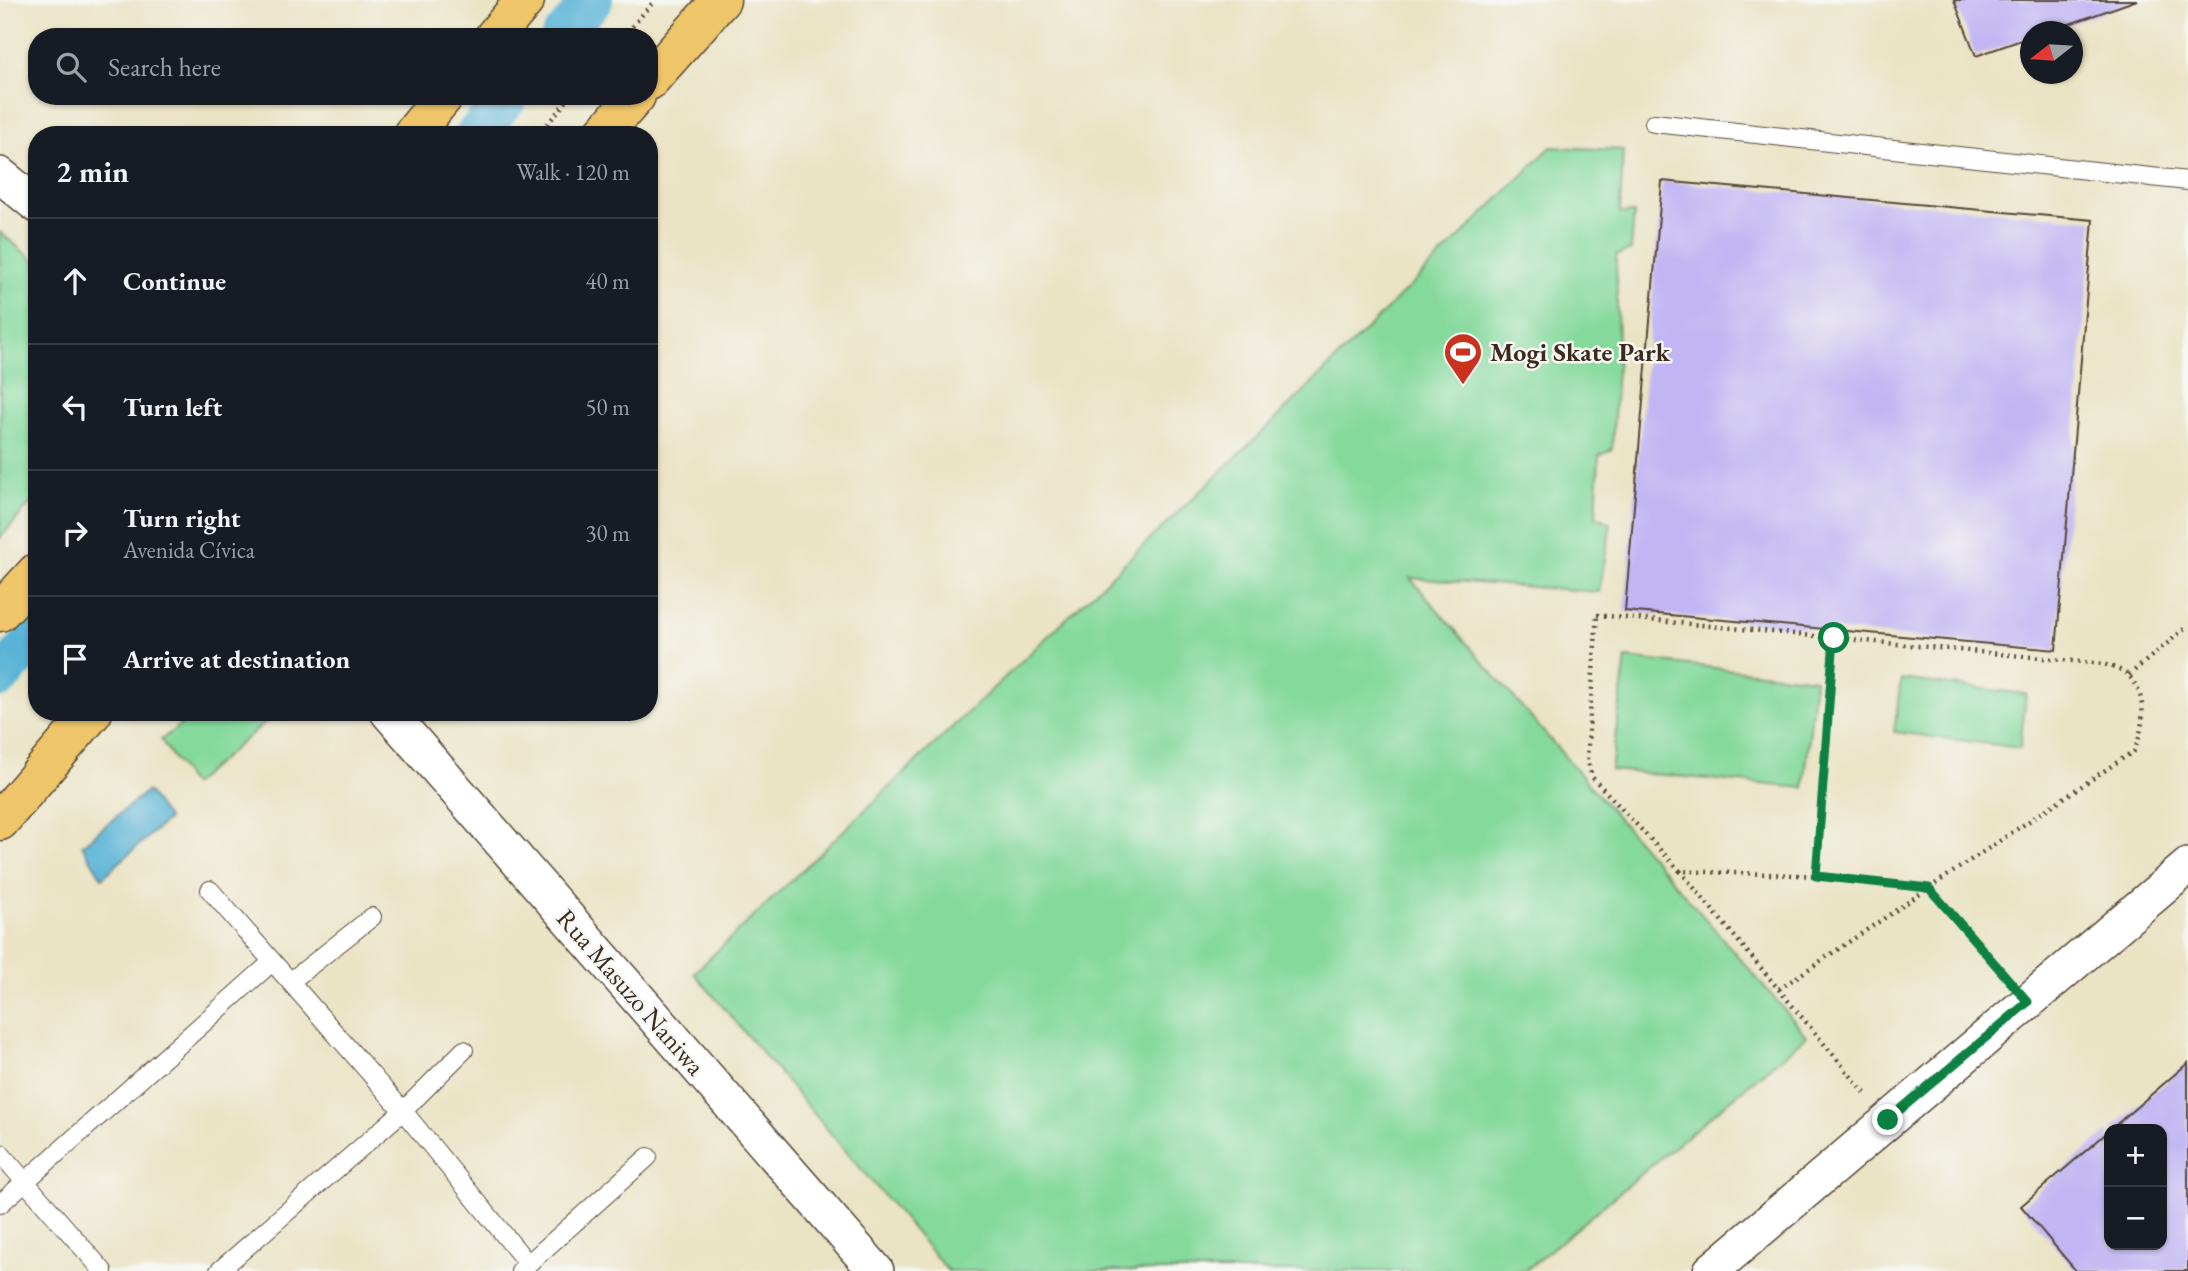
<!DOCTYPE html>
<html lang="en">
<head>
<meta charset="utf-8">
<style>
	body { margin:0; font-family:"EB Garamond",serif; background:#20242c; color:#f1f3f6 }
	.controls { position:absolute; right:21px; bottom:21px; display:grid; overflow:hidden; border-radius:14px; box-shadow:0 2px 5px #0004 }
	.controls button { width:63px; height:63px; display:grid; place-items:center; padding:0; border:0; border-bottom:2px solid #363941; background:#171b24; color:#f1f3f6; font:35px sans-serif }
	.compass { position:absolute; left:2020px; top:21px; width:63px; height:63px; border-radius:50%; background:#171b24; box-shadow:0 2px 5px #0004; rotate:253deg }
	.stop { position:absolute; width:21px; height:21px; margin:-16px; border:5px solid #0b8043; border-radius:50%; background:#fff }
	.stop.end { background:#0b8043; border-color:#fff; box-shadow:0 2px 7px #0008 }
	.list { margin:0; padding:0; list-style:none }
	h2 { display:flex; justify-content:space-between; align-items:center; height:91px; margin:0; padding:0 28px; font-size:30px }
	h2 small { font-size:23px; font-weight:400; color:#9ea1a6 }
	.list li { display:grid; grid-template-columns:46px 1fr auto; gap:21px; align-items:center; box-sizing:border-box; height:126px; padding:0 28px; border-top:2px solid #363941 }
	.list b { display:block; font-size:26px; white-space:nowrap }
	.list p { margin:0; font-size:23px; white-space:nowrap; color:#9ea1a6 }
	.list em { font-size:23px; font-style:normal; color:#9ea1a6 }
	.icon { flex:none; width:38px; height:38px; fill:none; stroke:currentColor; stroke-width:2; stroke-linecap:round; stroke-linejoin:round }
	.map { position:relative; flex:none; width:2188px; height:1271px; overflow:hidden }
	.search { position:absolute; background:#171b24; box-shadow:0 2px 5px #0004; left:28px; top:28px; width:630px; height:77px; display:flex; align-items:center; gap:18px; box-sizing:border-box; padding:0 24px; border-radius:28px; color:#9ea1a6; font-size:26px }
	.panel { position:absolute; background:#171b24; box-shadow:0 2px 5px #0004; left:28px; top:126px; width:630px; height:595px; border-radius:28px }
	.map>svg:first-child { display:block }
</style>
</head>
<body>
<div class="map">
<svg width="2188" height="1271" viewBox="0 0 2188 1271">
	<rect width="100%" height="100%" fill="#f6f6f2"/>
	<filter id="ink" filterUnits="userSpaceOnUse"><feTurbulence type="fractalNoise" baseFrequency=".0143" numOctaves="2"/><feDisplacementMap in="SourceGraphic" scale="14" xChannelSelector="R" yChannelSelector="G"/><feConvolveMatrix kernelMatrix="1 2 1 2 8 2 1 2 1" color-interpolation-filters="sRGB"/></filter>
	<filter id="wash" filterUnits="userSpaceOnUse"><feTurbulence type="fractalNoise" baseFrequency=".00686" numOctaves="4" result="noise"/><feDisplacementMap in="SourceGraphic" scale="28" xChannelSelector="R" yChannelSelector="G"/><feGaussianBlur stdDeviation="1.57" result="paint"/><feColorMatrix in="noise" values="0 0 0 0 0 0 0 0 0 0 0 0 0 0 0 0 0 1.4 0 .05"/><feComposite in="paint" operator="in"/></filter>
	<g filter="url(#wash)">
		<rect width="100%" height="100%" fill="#eae3c4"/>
		<path fill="#84d99b" stroke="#60825c" stroke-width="2" d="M 1551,147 L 1623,150 L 1620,213 L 1634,213 L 1631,250 L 1616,255 L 1618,351 L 1612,449 L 1599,456 L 1596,516 L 1611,524 L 1599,592 L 1410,578 L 1807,1036 L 1525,1271 L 948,1271 L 694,973 L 1274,421 Z
			M 0,232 L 37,263 L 37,496 L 0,538 Z
			M 1626,658 L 1815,679 L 1804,788 L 1611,770 Z
			M 1901,679 L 2026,694 L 2020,748 L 1894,732 Z
			M 197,712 L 277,712 L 192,785 L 161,740 Z"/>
		<path fill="#58b3d6" stroke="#4a6e7a" stroke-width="2" d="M 147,791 L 168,819 L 102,878 L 82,845 Z"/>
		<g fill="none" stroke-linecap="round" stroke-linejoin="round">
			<path stroke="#58b3d6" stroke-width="40" d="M 561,37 L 593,0
				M 475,135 L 509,96
				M 0,678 L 37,636"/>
		</g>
		<g id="blocks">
			<path fill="#c1b6f3" d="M 1954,0 L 2137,0 L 2047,32 L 2030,32 L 2030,37 L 1976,56 Z
				M 1662,181 L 2093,220 L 2056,650 L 1625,611 Z
				M 2188,1063 L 2188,1271 L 2076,1271 L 2021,1206 L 2109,1131 L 2109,1245 L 2162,1245 L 2162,1129 L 2111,1129 Z"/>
		</g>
	</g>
	<g filter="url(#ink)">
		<use href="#blocks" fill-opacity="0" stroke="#554637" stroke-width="2"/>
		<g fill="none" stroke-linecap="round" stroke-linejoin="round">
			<defs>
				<path id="lane" d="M 1654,123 L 2188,181
					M 210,890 L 403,1111 L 528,1264
					M 291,981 L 372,917
					M 0,1153 L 103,1271
					M 0,1204 L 272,962
					M 219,1271 L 403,1111 L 464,1050
					M 520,1271 L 648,1157"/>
				<path id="street" d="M 0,175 L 37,205
					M 388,712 L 876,1271
					M 1711,1271 L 2188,866"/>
				<path id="primary" d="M 494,37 L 525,0
					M 649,81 L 721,0
					M 412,135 L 444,96
					M 602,135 L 636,96
					M 0,612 L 37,572
					M 0,821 L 93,712"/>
			</defs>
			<use href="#lane" stroke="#554637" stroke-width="20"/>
			<use href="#street" stroke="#554637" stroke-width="38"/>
			<use href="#primary" stroke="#554637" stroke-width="41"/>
			<path stroke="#554637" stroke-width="4.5" stroke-dasharray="2 5" stroke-linecap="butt" d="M 623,37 L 655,0
				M 538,135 L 571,96
				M 1597,615 L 2104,664 C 2111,667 2124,670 2129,676 C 2148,695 2144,730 2134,751 L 1929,888 L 1824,876 L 1680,871 L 1592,777 L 1587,758 Z
				M 2129,675 L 2188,626
				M 1680,871 L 1865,1093
				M 1816,876 L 1834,638
				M 1779,989 L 1929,888 L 2004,975"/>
			<use href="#lane" stroke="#fff" stroke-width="18"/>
			<use href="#street" stroke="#fff" stroke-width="35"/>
			<use href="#primary" stroke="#eec569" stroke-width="38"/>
		</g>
	</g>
	<g fill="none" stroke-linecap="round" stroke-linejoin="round" filter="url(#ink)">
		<path stroke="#0b8043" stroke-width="9" d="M 1834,638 L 1816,876 L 1929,888 L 2028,1002 L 1888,1120"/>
	</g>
	<defs>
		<symbol id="stadium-pin" viewBox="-11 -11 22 30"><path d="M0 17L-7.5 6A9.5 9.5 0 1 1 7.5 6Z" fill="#c8321e" stroke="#f6f6f2"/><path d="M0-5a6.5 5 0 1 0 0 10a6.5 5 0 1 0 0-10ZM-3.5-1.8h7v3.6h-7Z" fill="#fff"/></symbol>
	</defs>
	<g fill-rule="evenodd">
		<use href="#stadium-pin" x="1441" y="330" width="44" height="60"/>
	</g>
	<g text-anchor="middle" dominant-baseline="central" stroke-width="5" stroke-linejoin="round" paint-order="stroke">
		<g font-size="26" font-weight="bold" fill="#3b2a1e" stroke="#f6f6f2" text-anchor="start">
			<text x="1490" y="352">Mogi Skate Park</text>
		</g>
		<g font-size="26" fill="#3b2a1e" stroke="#f6f6f2">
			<text transform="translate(631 992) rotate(49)">Rua Masuzo Naniwa</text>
		</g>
	</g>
</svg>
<div class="controls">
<button>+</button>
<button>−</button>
</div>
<svg class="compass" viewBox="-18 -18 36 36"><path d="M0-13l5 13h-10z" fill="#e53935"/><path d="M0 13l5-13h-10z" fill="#9ea1a6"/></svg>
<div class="stop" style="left:1834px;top:638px"></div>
<div class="stop end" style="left:1888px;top:1120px"></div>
<div class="search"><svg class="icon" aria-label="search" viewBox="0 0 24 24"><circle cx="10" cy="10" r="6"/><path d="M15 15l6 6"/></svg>Search here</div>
<section class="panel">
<h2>2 min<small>Walk · 120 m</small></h2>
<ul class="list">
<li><svg class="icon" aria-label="ahead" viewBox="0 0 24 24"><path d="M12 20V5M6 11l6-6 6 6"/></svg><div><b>Continue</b></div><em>40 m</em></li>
<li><svg class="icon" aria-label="left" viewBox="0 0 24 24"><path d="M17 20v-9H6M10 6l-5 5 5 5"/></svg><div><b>Turn left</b></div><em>50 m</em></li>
<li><svg class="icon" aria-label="right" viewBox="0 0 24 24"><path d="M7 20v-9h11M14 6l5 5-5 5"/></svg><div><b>Turn right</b><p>Avenida Cívica</p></div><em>30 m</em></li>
<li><svg class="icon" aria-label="arrive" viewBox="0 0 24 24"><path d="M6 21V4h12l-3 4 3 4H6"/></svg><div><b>Arrive at destination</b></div></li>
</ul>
</section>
</div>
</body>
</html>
